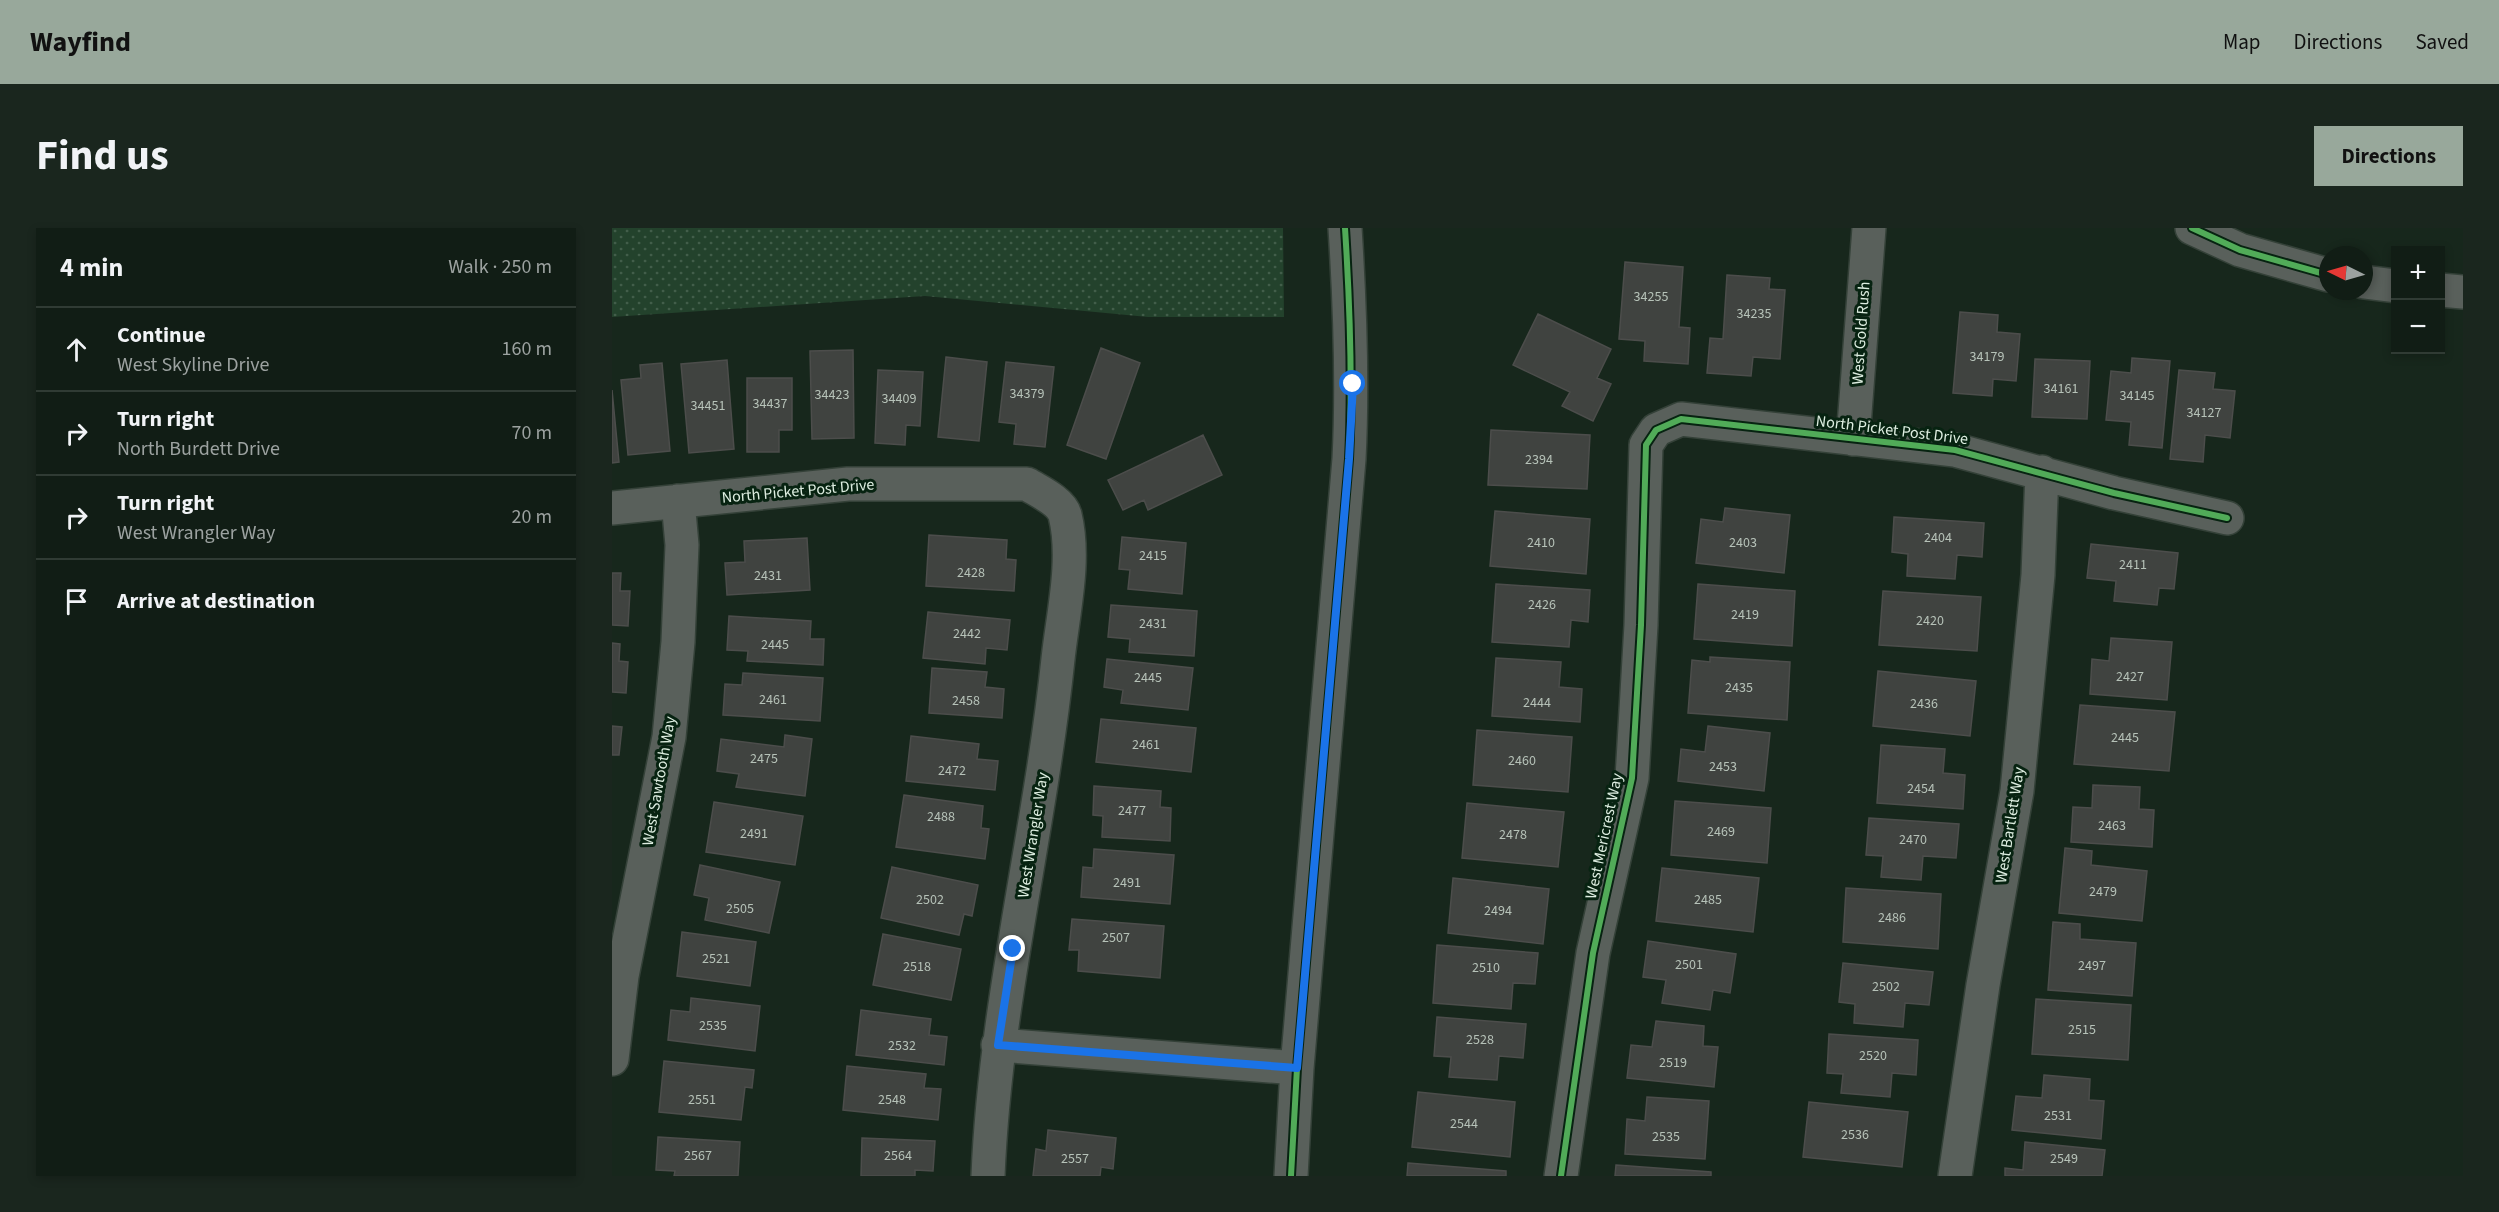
<!DOCTYPE html>
<html lang="en">
<head>
<meta charset="utf-8">
<style>
	body { margin:0; font-family:"Source Sans 3",sans-serif; background:#1a261e; color:#f1f3f6 }
	.controls { position:absolute; right:18px; top:18px; display:grid; overflow:hidden; border-radius:0px; box-shadow:0 3px 9px #0003 }
	.controls button { width:54px; height:54px; display:grid; place-items:center; padding:0; border:0; border-bottom:2px solid #303b34; background:#111d15; color:#f1f3f6; font:30px sans-serif }
	.compass { position:absolute; left:1707px; top:18px; width:54px; height:54px; border-radius:50%; background:#111d15; box-shadow:0 3px 9px #0003; rotate:275deg }
	.stop { position:absolute; width:18px; height:18px; margin:-14px; border:4px solid #1a73e8; border-radius:50%; background:#fff }
	.stop.end { background:#1a73e8; border-color:#fff; box-shadow:0 2px 6px #0008 }
	.list { margin:0; padding:0; list-style:none }
	h2 { display:flex; justify-content:space-between; align-items:center; height:78px; margin:0; padding:0 24px; font-size:26px }
	h2 small { font-size:20px; font-weight:400; color:#9ca2a0 }
	.list li { display:grid; grid-template-columns:39px 1fr auto; gap:18px; align-items:center; box-sizing:border-box; height:84px; padding:0 24px; border-top:2px solid #303b34 }
	.list b { display:block; font-size:22px; white-space:nowrap }
	.list p { margin:0; font-size:20px; white-space:nowrap; color:#9ca2a0 }
	.list em { font-size:20px; font-style:normal; color:#9ca2a0 }
	.icon { flex:none; width:33px; height:33px; fill:none; stroke:currentColor; stroke-width:2; stroke-linecap:round; stroke-linejoin:round }
	.map { position:relative; flex:none; width:1851px; height:948px; overflow:hidden; border-radius:0px }
	header { display:flex; align-items:center; gap:36px; box-sizing:border-box; height:84px; padding:0 30px; background:#98a89b; color:#111 }
	header strong { font-size:28px }
	nav { display:flex; gap:33px; margin-inline-start:auto; font-size:21px }
	.intro { display:flex; align-items:center; justify-content:space-between; box-sizing:border-box; height:144px; padding:0 36px }
	h1 { margin:0; font-size:42px }
	.button { padding:15px 27px; border-radius:0px; background:#98a89b; color:#111; font-size:21px; font-weight:700 }
	main { display:flex; gap:36px; padding:0 36px }
	aside { flex:1; background:#111d15; border-radius:0px; box-shadow:0 3px 9px #0003 }
	.map>svg:first-child { display:block }
</style>
</head>
<body>
<header>
<strong>Wayfind</strong>
<nav><a>Map</a><a>Directions</a><a>Saved</a></nav>
</header>
<div class="intro"><h1>Find us</h1><a class="button">Directions</a></div>
<main>
<aside>
<h2>4 min<small>Walk · 250 m</small></h2>
<ul class="list">
<li><svg class="icon" aria-label="ahead" viewBox="0 0 24 24"><path d="M12 20V5M6 11l6-6 6 6"/></svg><div><b>Continue</b><p>West Skyline Drive</p></div><em>160 m</em></li>
<li><svg class="icon" aria-label="right" viewBox="0 0 24 24"><path d="M7 20v-9h11M14 6l5 5-5 5"/></svg><div><b>Turn right</b><p>North Burdett Drive</p></div><em>70 m</em></li>
<li><svg class="icon" aria-label="right" viewBox="0 0 24 24"><path d="M7 20v-9h11M14 6l5 5-5 5"/></svg><div><b>Turn right</b><p>West Wrangler Way</p></div><em>20 m</em></li>
<li><svg class="icon" aria-label="arrive" viewBox="0 0 24 24"><path d="M6 21V4h12l-3 4 3 4H6"/></svg><div><b>Arrive at destination</b></div></li>
</ul>
</aside>
<div class="map">
<svg width="1851" height="948" viewBox="0 0 1851 948">
	<defs>
		<pattern id="park-dots" width="8" height="8" patternUnits="userSpaceOnUse" patternTransform="scale(1.5)"><rect width="8" height="8" fill="#23422c"/><path d="M2 2h.1M6 6h.1" fill="none" stroke="#425e4a" stroke-width="1.8" stroke-linecap="round"/></pattern>
	</defs>
	<rect width="100%" height="100%" fill="#17271c"/>
	<path fill="url(#park-dots)" d="M 0,0 L 671,0 L 672,89 L 536,89 L 313,68 L 0,89 Z"/>
	<path fill="#404340" stroke="#4c4d4b" stroke-width="1.5" d="M 1013,34 L 1071,39 L 1067,99 L 1078,100 L 1076,136 L 1032,133 L 1033,113 L 1007,111 Z
		M 1115,47 L 1158,50 L 1157,61 L 1173,62 L 1168,131 L 1141,129 L 1139,148 L 1095,145 L 1098,110 L 1111,111 Z
		M 1348,84 L 1386,87 L 1385,104 L 1408,106 L 1404,153 L 1381,151 L 1380,168 L 1341,165 Z
		M 926,86 L 999,121 L 985,150 L 999,156 L 981,193 L 950,178 L 958,164 L 901,137 Z
		M 489,120 L 528,135 L 494,231 L 455,217 Z
		M 241,122 L 242,210 L 200,211 L 198,123 Z
		M 334,129 L 375,134 L 367,213 L 326,209 Z
		M 1520,130 L 1558,133 L 1550,220 L 1517,217 L 1519,194 L 1494,192 L 1499,143 L 1519,145 Z
		M 1423,131 L 1478,133 L 1475,191 L 1420,189 Z
		M 115,132 L 122,221 L 77,225 L 69,136 Z
		M 394,134 L 442,139 L 433,219 L 402,216 L 404,196 L 387,194 Z
		M 50,135 L 58,223 L 16,227 L 9,152 L 29,150 L 28,137 Z
		M 266,142 L 311,144 L 308,198 L 294,197 L 293,217 L 263,215 Z
		M 1567,142 L 1603,145 L 1601,161 L 1623,163 L 1618,210 L 1593,207 L 1591,234 L 1558,231 Z
		M 135,150 L 180,150 L 180,202 L 167,202 L 167,224 L 135,224 Z
		M 0,162 L 7,234 L 0,235 Z
		M 879,202 L 978,207 L 975,261 L 876,257 Z
		M 591,207 L 610,247 L 536,282 L 532,272 L 511,282 L 496,252 Z
		M 1113,280 L 1178,287 L 1172,345 L 1084,335 L 1089,291 L 1111,294 Z
		M 883,283 L 978,291 L 974,346 L 878,338 Z
		M 1282,289 L 1372,295 L 1370,329 L 1345,327 L 1343,351 L 1295,348 L 1296,326 L 1280,324 Z
		M 317,307 L 395,312 L 394,331 L 404,332 L 402,363 L 314,358 Z
		M 510,309 L 574,315 L 570,366 L 516,361 L 518,342 L 507,341 Z
		M 195,310 L 198,362 L 115,367 L 113,335 L 133,334 L 132,313 Z
		M 1479,316 L 1566,325 L 1562,361 L 1547,360 L 1545,377 L 1502,373 L 1504,353 L 1475,350 Z
		M 0,345 L 9,345 L 8,363 L 18,363 L 16,398 L 0,397 Z
		M 884,356 L 978,362 L 976,394 L 959,392 L 957,419 L 880,414 Z
		M 1086,356 L 1183,363 L 1180,418 L 1082,411 Z
		M 1271,363 L 1369,369 L 1365,423 L 1267,417 Z
		M 499,377 L 585,383 L 582,428 L 517,424 L 518,411 L 496,409 Z
		M 316,384 L 398,392 L 395,422 L 374,420 L 373,436 L 311,430 Z
		M 117,388 L 199,393 L 198,411 L 212,411 L 211,437 L 135,433 L 136,423 L 115,422 Z
		M 1499,410 L 1560,414 L 1555,472 L 1478,466 L 1480,431 L 1497,433 Z
		M 0,415 L 8,416 L 7,433 L 16,434 L 14,465 L 0,464 Z
		M 1098,429 L 1178,434 L 1175,492 L 1076,485 L 1080,432 L 1098,434 Z
		M 884,430 L 949,434 L 947,459 L 970,461 L 968,494 L 880,488 Z
		M 495,431 L 581,440 L 576,482 L 509,475 L 511,462 L 492,459 Z
		M 320,440 L 375,444 L 373,459 L 392,461 L 390,490 L 317,485 Z
		M 1266,443 L 1364,453 L 1358,508 L 1261,498 Z
		M 131,445 L 211,450 L 208,493 L 111,487 L 113,456 L 130,457 Z
		M 1468,477 L 1563,484 L 1557,543 L 1462,536 Z
		M 489,491 L 584,500 L 579,544 L 484,534 Z
		M 0,498 L 10,499 L 7,527 L 0,527 Z
		M 1096,498 L 1158,505 L 1152,563 L 1066,553 L 1069,521 L 1093,524 Z
		M 865,502 L 960,509 L 956,564 L 861,557 Z
		M 173,507 L 200,511 L 193,568 L 124,559 L 127,546 L 105,543 L 109,511 L 172,519 Z
		M 299,508 L 367,516 L 365,531 L 386,533 L 383,562 L 294,553 Z
		M 1269,517 L 1333,521 L 1331,545 L 1353,547 L 1351,581 L 1265,575 Z
		M 1481,557 L 1528,559 L 1527,581 L 1542,582 L 1540,619 L 1459,614 L 1461,579 L 1480,580 Z
		M 482,558 L 549,563 L 548,579 L 559,580 L 558,613 L 490,609 L 491,588 L 481,587 Z
		M 292,567 L 371,578 L 369,600 L 377,601 L 373,631 L 284,619 Z
		M 1063,573 L 1159,580 L 1155,635 L 1059,627 Z
		M 102,574 L 191,588 L 183,637 L 94,624 Z
		M 855,575 L 952,584 L 946,639 L 850,630 Z
		M 1257,590 L 1347,596 L 1344,630 L 1311,628 L 1309,652 L 1269,649 L 1271,628 L 1254,627 Z
		M 1453,620 L 1480,623 L 1479,637 L 1535,643 L 1530,693 L 1447,685 Z
		M 482,621 L 562,627 L 558,676 L 469,669 L 471,639 L 481,640 Z
		M 88,637 L 168,654 L 157,705 L 93,692 L 97,670 L 82,667 Z
		M 280,639 L 366,657 L 360,688 L 352,686 L 347,707 L 269,690 Z
		M 1050,640 L 1147,650 L 1141,704 L 1044,693 Z
		M 841,650 L 937,661 L 931,716 L 836,705 Z
		M 1234,660 L 1329,666 L 1326,721 L 1231,714 Z
		M 460,691 L 552,698 L 548,750 L 466,743 L 467,722 L 457,722 Z
		M 1441,694 L 1468,696 L 1468,711 L 1524,715 L 1520,768 L 1436,762 Z
		M 70,704 L 144,714 L 138,758 L 65,748 Z
		M 271,706 L 349,721 L 339,772 L 261,757 Z
		M 1036,713 L 1124,726 L 1118,765 L 1101,762 L 1098,782 L 1050,775 L 1054,752 L 1031,749 Z
		M 825,717 L 926,725 L 923,756 L 901,755 L 899,781 L 821,775 Z
		M 1231,735 L 1321,744 L 1317,777 L 1293,775 L 1291,799 L 1242,795 L 1243,776 L 1227,774 Z
		M 79,770 L 148,778 L 143,823 L 56,812 L 59,782 L 78,784 Z
		M 1424,771 L 1519,777 L 1516,832 L 1420,826 Z
		M 249,782 L 319,791 L 317,807 L 335,809 L 332,837 L 244,827 Z
		M 825,789 L 914,796 L 911,830 L 887,828 L 885,852 L 837,849 L 839,829 L 822,828 Z
		M 1044,793 L 1092,798 L 1091,818 L 1106,819 L 1102,859 L 1015,850 L 1019,817 L 1040,819 Z
		M 1217,806 L 1306,812 L 1304,847 L 1280,845 L 1278,869 L 1229,865 L 1231,846 L 1215,845 Z
		M 52,833 L 142,842 L 140,860 L 133,859 L 129,892 L 47,884 Z
		M 235,838 L 314,846 L 312,860 L 329,861 L 326,892 L 231,882 Z
		M 1432,847 L 1478,851 L 1477,872 L 1492,873 L 1489,911 L 1400,902 L 1404,868 L 1430,870 Z
		M 806,864 L 903,874 L 898,929 L 800,919 Z
		M 1035,869 L 1097,873 L 1093,931 L 1013,926 L 1015,891 L 1033,893 Z
		M 1197,874 L 1296,884 L 1290,939 L 1191,929 Z
		M 436,902 L 504,910 L 501,941 L 489,939 L 488,948 L 421,948 L 424,921 L 434,923 Z
		M 46,909 L 128,914 L 126,948 L 62,948 L 63,943 L 44,942 Z
		M 250,910 L 323,913 L 321,943 L 303,942 L 303,948 L 249,948 Z
		M 1413,914 L 1493,922 L 1490,948 L 1393,948 L 1393,940 L 1411,942 Z
		M 796,935 L 894,943 L 894,948 L 795,948 Z
		M 1004,937 L 1099,944 L 1099,948 L 1003,948 Z"/>
	<g fill="none" stroke-linecap="round" stroke-linejoin="round">
		<defs>
			<path id="minor" d="M 1580,0 L 1628,22 L 1716,47
				M 1752,54 L 1784,58
				M 1828,62 L 1851,64
				M 1241,211 L 1257,0
				M 0,280 L 236,256 L 415,256 C 426,263 449,273 453,287 C 464,332 451,385 446,431 C 428,604 383,774 376,948
				M 386,817 L 685,840
				M 0,831 L 10,748 L 57,509 L 66,414 L 70,317 L 66,273
				M 679,948 L 685,840 L 737,231 C 741,153 738,78 733,0
				M 949,948 L 981,725 L 1020,550 L 1029,397 L 1034,217 L 1044,202 L 1069,191 L 1343,222 L 1502,265 L 1615,290
				M 1343,948 L 1371,757 L 1405,563 L 1426,347 L 1430,244"/>
		</defs>
		<use href="#minor" stroke="#344138" stroke-width="36"/>
		<use href="#minor" stroke="#59605b" stroke-width="33"/>
		<defs>
			<path id="cycleway" d="M 1580,0 L 1628,22 L 1716,47
				M 679,948 L 685,840 L 737,231 C 741,153 738,78 733,0
				M 949,948 L 981,725 L 1020,550 L 1029,397 L 1034,217 L 1044,202 L 1069,191 L 1343,222 L 1502,265 L 1615,290"/>
		</defs>
		<use href="#cycleway" stroke="#072311" stroke-width="10"/>
		<use href="#cycleway" stroke="#51ab58" stroke-width="6"/>
	</g>
	<g fill="none" stroke-linecap="round" stroke-linejoin="round">
		<path stroke="#1a73e8" stroke-width="8" d="M 401,721 L 386,817 L 685,840 L 737,231 L 741,156"/>
	</g>
	<g text-anchor="middle" dominant-baseline="central" stroke-width="6" stroke-linejoin="round" paint-order="stroke">
		<g font-size="14" fill="#b6c2b8">
			<text x="1039" y="69">34255</text>
			<text x="1142" y="86">34235</text>
			<text x="1375" y="129">34179</text>
			<text x="1449" y="161">34161</text>
			<text x="415" y="166">34379</text>
			<text x="220" y="167">34423</text>
			<text x="1525" y="168">34145</text>
			<text x="287" y="171">34409</text>
			<text x="158" y="176">34437</text>
			<text x="96" y="178">34451</text>
			<text x="1592" y="185">34127</text>
			<text x="927" y="232">2394</text>
			<text x="1326" y="310">2404</text>
			<text x="929" y="315">2410</text>
			<text x="1131" y="315">2403</text>
			<text x="541" y="328">2415</text>
			<text x="1521" y="337">2411</text>
			<text x="359" y="345">2428</text>
			<text x="156" y="348">2431</text>
			<text x="930" y="377">2426</text>
			<text x="1133" y="387">2419</text>
			<text x="1318" y="393">2420</text>
			<text x="541" y="396">2431</text>
			<text x="355" y="406">2442</text>
			<text x="163" y="417">2445</text>
			<text x="1518" y="449">2427</text>
			<text x="536" y="450">2445</text>
			<text x="1127" y="460">2435</text>
			<text x="161" y="472">2461</text>
			<text x="354" y="473">2458</text>
			<text x="925" y="475">2444</text>
			<text x="1312" y="476">2436</text>
			<text x="1513" y="510">2445</text>
			<text x="534" y="517">2461</text>
			<text x="152" y="531">2475</text>
			<text x="910" y="533">2460</text>
			<text x="1111" y="539">2453</text>
			<text x="340" y="543">2472</text>
			<text x="1309" y="561">2454</text>
			<text x="520" y="583">2477</text>
			<text x="329" y="589">2488</text>
			<text x="1500" y="598">2463</text>
			<text x="1109" y="604">2469</text>
			<text x="142" y="606">2491</text>
			<text x="901" y="607">2478</text>
			<text x="1301" y="612">2470</text>
			<text x="515" y="655">2491</text>
			<text x="1491" y="664">2479</text>
			<text x="318" y="672">2502</text>
			<text x="1096" y="672">2485</text>
			<text x="128" y="681">2505</text>
			<text x="886" y="683">2494</text>
			<text x="1280" y="690">2486</text>
			<text x="504" y="710">2507</text>
			<text x="104" y="731">2521</text>
			<text x="1077" y="737">2501</text>
			<text x="1480" y="738">2497</text>
			<text x="305" y="739">2518</text>
			<text x="874" y="740">2510</text>
			<text x="1274" y="759">2502</text>
			<text x="101" y="798">2535</text>
			<text x="1470" y="802">2515</text>
			<text x="868" y="812">2528</text>
			<text x="290" y="818">2532</text>
			<text x="1261" y="828">2520</text>
			<text x="1061" y="835">2519</text>
			<text x="90" y="872">2551</text>
			<text x="280" y="872">2548</text>
			<text x="1446" y="888">2531</text>
			<text x="852" y="896">2544</text>
			<text x="1243" y="907">2536</text>
			<text x="1054" y="909">2535</text>
			<text x="86" y="928">2567</text>
			<text x="286" y="928">2564</text>
			<text x="463" y="931">2557</text>
			<text x="1452" y="931">2549</text>
		</g>
		<g font-size="16" fill="#ddede0" stroke="#072311">
			<text transform="translate(1249 105) rotate(-86)">West Gold Rush</text>
			<text transform="translate(1280 202) rotate(7)">North Picket Post Drive</text>
			<text transform="translate(186 263) rotate(-5)">North Picket Post Drive</text>
			<text transform="translate(47 553) rotate(-80)">West Sawtooth Way</text>
			<text transform="translate(1398 597) rotate(-81)">West Bartlett Way</text>
			<text transform="translate(421 607) rotate(-81)">West Wrangler Way</text>
			<text transform="translate(992 608) rotate(-78)">West Mericrest Way</text>
		</g>
	</g>
</svg>
<div class="controls">
<button>+</button>
<button>−</button>
</div>
<svg class="compass" viewBox="-18 -18 36 36"><path d="M0-13l5 13h-10z" fill="#e53935"/><path d="M0 13l5-13h-10z" fill="#9ca2a0"/></svg>
<div class="stop" style="left:741px;top:156px"></div>
<div class="stop end" style="left:401px;top:721px"></div>
</div>
</main>
</body>
</html>
